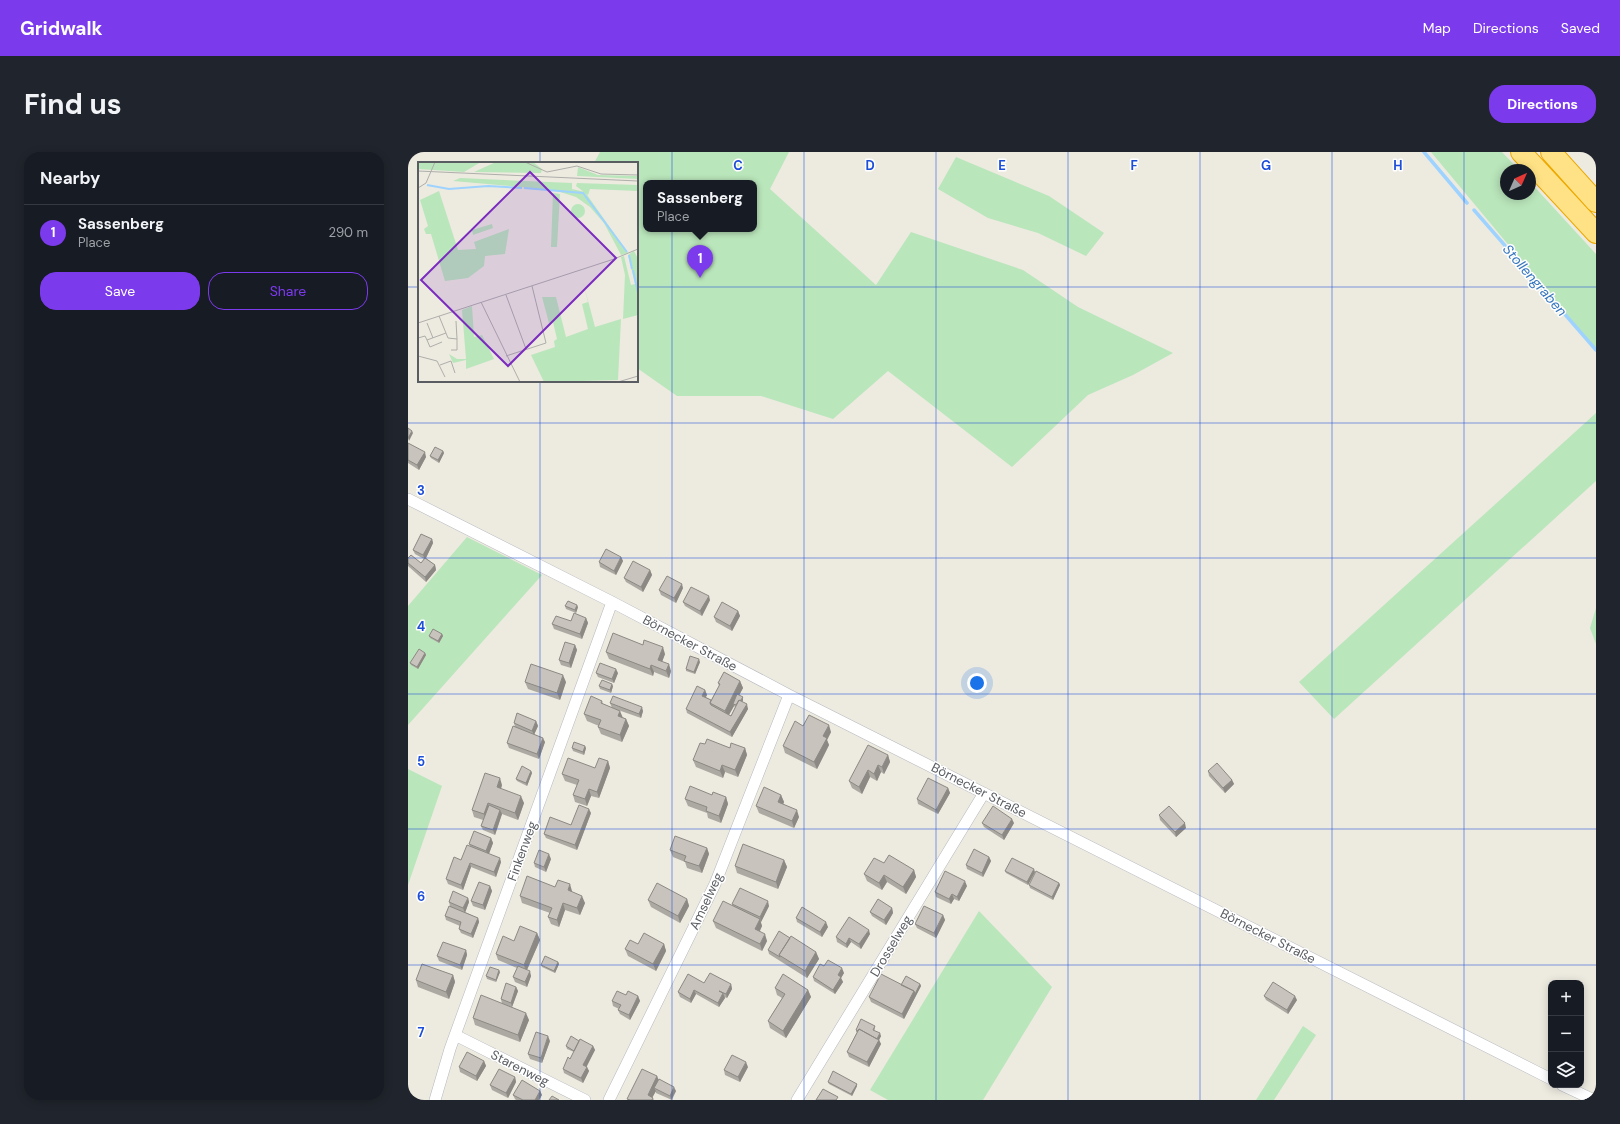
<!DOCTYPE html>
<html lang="en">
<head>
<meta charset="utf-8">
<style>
	body { margin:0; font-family:"DM Sans",sans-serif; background:#20242c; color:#f1f3f6 }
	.controls { position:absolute; right:12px; bottom:12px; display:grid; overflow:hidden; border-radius:8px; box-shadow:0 2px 10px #0003 }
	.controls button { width:36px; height:36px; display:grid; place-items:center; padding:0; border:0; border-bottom:1px solid #363941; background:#171b24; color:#f1f3f6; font:20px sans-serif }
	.compass { position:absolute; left:1092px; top:12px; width:36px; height:36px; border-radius:50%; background:#171b24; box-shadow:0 2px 10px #0003; rotate:45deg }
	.you { position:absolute; left:569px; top:531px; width:14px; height:14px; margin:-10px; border:3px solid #fff; border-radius:50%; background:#1a73e8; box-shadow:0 0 0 6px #1a73e833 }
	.badge { display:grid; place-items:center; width:26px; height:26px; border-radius:50%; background:#7c3aed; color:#fff; font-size:13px; font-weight:700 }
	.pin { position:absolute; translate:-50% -33px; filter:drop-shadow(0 1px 2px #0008) }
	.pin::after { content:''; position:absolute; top:21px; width:14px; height:12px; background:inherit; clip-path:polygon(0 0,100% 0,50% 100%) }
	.popup { position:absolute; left:235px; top:28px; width:114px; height:52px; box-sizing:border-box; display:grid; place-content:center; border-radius:8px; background:#171b24; filter:drop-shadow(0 1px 3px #0005); font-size:13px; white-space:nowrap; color:#9ea1a6 }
	.popup b { font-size:15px; color:#f1f3f6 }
	.popup::after { content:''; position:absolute; left:50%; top:100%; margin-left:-8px; border:8px solid transparent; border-top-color:#171b24 }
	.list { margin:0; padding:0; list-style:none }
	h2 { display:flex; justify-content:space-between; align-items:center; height:52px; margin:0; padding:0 16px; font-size:17px }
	h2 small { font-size:13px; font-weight:400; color:#9ea1a6 }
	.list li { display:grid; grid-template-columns:26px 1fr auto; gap:12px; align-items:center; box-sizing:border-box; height:56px; padding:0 16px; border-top:1px solid #363941 }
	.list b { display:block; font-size:15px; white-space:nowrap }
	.list p { margin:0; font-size:13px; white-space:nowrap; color:#9ea1a6 }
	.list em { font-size:13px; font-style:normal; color:#9ea1a6 }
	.actions { display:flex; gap:8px; padding:12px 16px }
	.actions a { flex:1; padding:9px 0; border:1px solid #7c3aed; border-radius:16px; text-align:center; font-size:14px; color:#7c3aed }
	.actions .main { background:#7c3aed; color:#fff }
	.icon { flex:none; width:22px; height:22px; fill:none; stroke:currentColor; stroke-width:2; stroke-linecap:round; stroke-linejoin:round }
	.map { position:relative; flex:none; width:1188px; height:948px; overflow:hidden; border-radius:16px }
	header { display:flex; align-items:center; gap:24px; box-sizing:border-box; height:56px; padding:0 20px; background:#7c3aed; color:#fff }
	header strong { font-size:19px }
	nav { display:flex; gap:22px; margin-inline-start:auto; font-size:14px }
	.intro { display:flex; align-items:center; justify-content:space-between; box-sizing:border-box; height:96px; padding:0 24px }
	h1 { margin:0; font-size:28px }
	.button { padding:10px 18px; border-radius:16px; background:#7c3aed; color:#fff; font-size:14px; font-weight:700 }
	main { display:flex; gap:24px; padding:0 24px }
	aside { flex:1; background:#171b24; border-radius:16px; box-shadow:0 2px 10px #0003 }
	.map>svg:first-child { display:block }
</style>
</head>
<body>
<header>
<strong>Gridwalk</strong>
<nav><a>Map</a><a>Directions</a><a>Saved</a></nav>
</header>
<div class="intro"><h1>Find us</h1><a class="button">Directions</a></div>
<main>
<aside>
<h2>Nearby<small></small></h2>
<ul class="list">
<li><span class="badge">1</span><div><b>Sassenberg</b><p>Place</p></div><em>290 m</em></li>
</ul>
<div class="actions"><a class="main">Save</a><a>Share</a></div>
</aside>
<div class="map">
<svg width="1188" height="948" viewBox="0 0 1188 948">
	<rect width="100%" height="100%" fill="#edeae0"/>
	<path fill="#bae6bb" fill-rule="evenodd" d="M 192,0 L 381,0 L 362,37 L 468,133 L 503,80 L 615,118 L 670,155 L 765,201 L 725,223 L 680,243 L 604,315 L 480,219 L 425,267 L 353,244 L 269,244 L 229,216 L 229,11 L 186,11 ZM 238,31 L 346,31 L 346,77 L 238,77 Z
		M 1023,0 L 1094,0 L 1111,18 L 1098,18 L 1098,42 L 1122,42 L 1122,30 L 1188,102 L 1188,198 Z
		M 548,5 L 641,44 L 696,81 L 678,104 L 630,81 L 580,66 L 530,37 Z
		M 1188,261 L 1188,329 L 926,567 L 891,530 Z
		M 59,385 L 134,423 L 0,573 L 0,454 Z
		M 1188,456 L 1188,492 L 1182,476 Z
		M 0,617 L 34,634 L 0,733 Z
		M 571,759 L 644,835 L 575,948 L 480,948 L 462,938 Z
		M 895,874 L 908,883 L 866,948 L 848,948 Z"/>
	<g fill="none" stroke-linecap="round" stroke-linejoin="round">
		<path stroke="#9ed3ff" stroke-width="3.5" d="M 1016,0 L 1059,51
			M 1066,58 L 1188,198"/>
		<defs>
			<path id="minor" d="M 0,347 L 204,450 L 381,543 L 1143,927
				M 47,883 L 177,948
				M 1154,933 L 1186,948
				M 27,948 L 42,897 L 204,450
				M 201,948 L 307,732 L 381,543
				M 389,948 L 576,641"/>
			<path id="motorway" d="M 1113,0 L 1188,81
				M 1143,0 L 1188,50"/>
		</defs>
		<use href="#minor" stroke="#b6b8be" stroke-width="12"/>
		<use href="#motorway" stroke="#eda800" stroke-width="22"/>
		<use href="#minor" stroke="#fff" stroke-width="11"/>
		<use href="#motorway" stroke="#ffe285" stroke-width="20"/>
	</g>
	<path fill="#aca9a3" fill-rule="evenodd" d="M 0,291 L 18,305 L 11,318 L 0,311 Z
		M 35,299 L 36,301 L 31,311 L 23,306 L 22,304 Z
		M 24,387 L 25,391 L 18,406 L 27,413 L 28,418 L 18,430 L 0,414 L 0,406 L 13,411 L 16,407 L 7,402 L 5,398 Z
		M 213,405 L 215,409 L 208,423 L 192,415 L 191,410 Z
		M 242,418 L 244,423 L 235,440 L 218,430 L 216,426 Z
		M 275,436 L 268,451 L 253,443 L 251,438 Z
		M 302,448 L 294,464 L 277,454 L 275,450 Z
		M 157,454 L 170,455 L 168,461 L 158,457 Z
		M 330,459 L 332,464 L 324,479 L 308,470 L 306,465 Z
		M 178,466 L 180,471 L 174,487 L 146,477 L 144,472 Z
		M 34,482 L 35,484 L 31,491 L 22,486 L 21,484 Z
		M 167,493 L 169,498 L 163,516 L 153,513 L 151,508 Z
		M 198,500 L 257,502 L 254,510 L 263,519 L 261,526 L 246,520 L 245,524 L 201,507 Z
		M 17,501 L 18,503 L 10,517 L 3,513 L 2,511 Z
		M 292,510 L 287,522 L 278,519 L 278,517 Z
		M 188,521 L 210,521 L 206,531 L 190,525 Z
		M 332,529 L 335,536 L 331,543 L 335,548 L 334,550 L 340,557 L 324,585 L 279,561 L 278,557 L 297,538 L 299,543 L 298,545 L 303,548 L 311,534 L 310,531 ZM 326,554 L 327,555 L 323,564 L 321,563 Z
		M 117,530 L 158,530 L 152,548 L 120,537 Z
		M 191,534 L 205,534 L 203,541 L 192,537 Z
		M 194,549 L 195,552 L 204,556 L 202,551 L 235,559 L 233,566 L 210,558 L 214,565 L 218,567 L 221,574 L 214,590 L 193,582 L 190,575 L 191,574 L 179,569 L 176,562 Z
		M 128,569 L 130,574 L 126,582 L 137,590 L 131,607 L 101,596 L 99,591 L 107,575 L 106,571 Z
		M 395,574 L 423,580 L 419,588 L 421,593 L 409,617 L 377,601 L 375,594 Z
		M 297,592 L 322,596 L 337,596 L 339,603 L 330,625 L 317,620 L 315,626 L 288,615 L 285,608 Z
		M 164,596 L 178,596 L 176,603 L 165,599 Z
		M 480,603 L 482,610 L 476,622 L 473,620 L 469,629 L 462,625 L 454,642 L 444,636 L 441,629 Z
		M 200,609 L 202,616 L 191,646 L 183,644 L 179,654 L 167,650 L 165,643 L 169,633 L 157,629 L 154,622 L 187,616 Z
		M 123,619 L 124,621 L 119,634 L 109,629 L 108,627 Z
		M 800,619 L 824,628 L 826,632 L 817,641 L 801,624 Z
		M 94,633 L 93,637 L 116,651 L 110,668 L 94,662 L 87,683 L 75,678 L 73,674 L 75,668 L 66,665 L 64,658 Z
		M 540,636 L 542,641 L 530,662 L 510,652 L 509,647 Z
		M 304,643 L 318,645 L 320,652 L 313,671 L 300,666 L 299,661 L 280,654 L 277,647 Z
		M 373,643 L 376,650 L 375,652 L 391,665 L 386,676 L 351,661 L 348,654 Z
		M 183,661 L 169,698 L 138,686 L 136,682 L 163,673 Z
		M 751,663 L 778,676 L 768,685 L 752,668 Z
		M 574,671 L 606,671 L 596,688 L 576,675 Z
		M 83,686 L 85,691 L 81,702 L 93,710 L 88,725 L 63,715 L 55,738 L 40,732 L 38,727 L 53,708 L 62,694 L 61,692 Z
		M 299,696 L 301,702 L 294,721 L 279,716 L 277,710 L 265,705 L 262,698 Z
		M 581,705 L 583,709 L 575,725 L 559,717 L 558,713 Z
		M 143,707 L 138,720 L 127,715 L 126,711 Z
		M 376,708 L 379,715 L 370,737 L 329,721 L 327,714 Z
		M 476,711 L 506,718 L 508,725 L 498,742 L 479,730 L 474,738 L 459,729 L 456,722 Z
		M 597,719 L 627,720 L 620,733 L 598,721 Z
		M 651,731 L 652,733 L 645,748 L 622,736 L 621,733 Z
		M 82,734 L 84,739 L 77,758 L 65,754 L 63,749 Z
		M 559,734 L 551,749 L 546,747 L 543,752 L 528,745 L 527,740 Z
		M 147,735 L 164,739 L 164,740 L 177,751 L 172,763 L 157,758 L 151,775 L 143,772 L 140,765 L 142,761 L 114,751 L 112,744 Z
		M 60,746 L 61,750 L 57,760 L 70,766 L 71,770 L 65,786 L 53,781 L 51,777 L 52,774 L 38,768 L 37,764 L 42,754 L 41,750 Z
		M 279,747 L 281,754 L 272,771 L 243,755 L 240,748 Z
		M 324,752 L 361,754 L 353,770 L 352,769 L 354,774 L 352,779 L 359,789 L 354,799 L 308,776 L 305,769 L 325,754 Z
		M 484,756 L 485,761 L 478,773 L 464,764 L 462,760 Z
		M 535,763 L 537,768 L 528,786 L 509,776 L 507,772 Z
		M 388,766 L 420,775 L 414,785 L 389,770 Z
		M 129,781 L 132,788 L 119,818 L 123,824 L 119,835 L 107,830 L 105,825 L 109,816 L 90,808 L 88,802 L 106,789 Z
		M 462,782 L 453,797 L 443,790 L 439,796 L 429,790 L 428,785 Z
		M 382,786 L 408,800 L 411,807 L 399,826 L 361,802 L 360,798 Z
		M 230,792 L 256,792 L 258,799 L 248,819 L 220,804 L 217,797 Z
		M 58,798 L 59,803 L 54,818 L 31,809 L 29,804 Z
		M 150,810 L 151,812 L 147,821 L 134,815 L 133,813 Z
		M 416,814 L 436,821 L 433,826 L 435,830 L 427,842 L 406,829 L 405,825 Z
		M 92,820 L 88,830 L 79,827 L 78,824 Z
		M 45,823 L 47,830 L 41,847 L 10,835 L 8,828 Z
		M 296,831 L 323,832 L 324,837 L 319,846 L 316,845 L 317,846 L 311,855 L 288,842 L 283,851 L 272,845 L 270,840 Z
		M 512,832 L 513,834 L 496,867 L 463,850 L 461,845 Z
		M 108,835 L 110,839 L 104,855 L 121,868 L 112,890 L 67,873 L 65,866 L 94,852 L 93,847 Z
		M 367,836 L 400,838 L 403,845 L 378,886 L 362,876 L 360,869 L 374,846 L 369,843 Z
		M 218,843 L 230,844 L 232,849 L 222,868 L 212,862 L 210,858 L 211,857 L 205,854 L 204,849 Z
		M 856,844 L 889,848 L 880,862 L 858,848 Z
		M 467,874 L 467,877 L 466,879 L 473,884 L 471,888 L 473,892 L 461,915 L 441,905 L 439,900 L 449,880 L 448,880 L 448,878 Z
		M 142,889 L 134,911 L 122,907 L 120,902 Z
		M 171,889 L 185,894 L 187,898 L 178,914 L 181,919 L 175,931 L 156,921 L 155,917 L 162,907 L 166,900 L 159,897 L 158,894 Z
		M 76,909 L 78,914 L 69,929 L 52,920 L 51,915 Z
		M 340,915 L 332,930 L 317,923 L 316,918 Z
		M 249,924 L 250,928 L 268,939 L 264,948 L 248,941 L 248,939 L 244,945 L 246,948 L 220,948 L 219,947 Z
		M 107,925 L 108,930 L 100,946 L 84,938 L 82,933 Z
		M 420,930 L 449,932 L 449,934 L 444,944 L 421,932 Z
		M 132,939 L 134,943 L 131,948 L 108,948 L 107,947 L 105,943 Z"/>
	<path fill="#8c8984" d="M 4,279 L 5,281 L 1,289 L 0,286 Z
		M 35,299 L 36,301 L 31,311 L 30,308 Z
		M 17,300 L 18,305 L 11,318 L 9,313 Z
		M 24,387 L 25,391 L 17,408 L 15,403 Z
		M 213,405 L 215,409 L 208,423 L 206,419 Z
		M 27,413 L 28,418 L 18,430 L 17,425 Z
		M 242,418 L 244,423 L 235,440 L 233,435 Z
		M 274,432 L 275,436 L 268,451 L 266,446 Z
		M 301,444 L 302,448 L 294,464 L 292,459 Z
		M 169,453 L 170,455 L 168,461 L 167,458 Z
		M 330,459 L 332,464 L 324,479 L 322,474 Z
		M 178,466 L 180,471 L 174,487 L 172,482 Z
		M 34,482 L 35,484 L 31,491 L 30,489 Z
		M 167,493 L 169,498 L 163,516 L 161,511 Z
		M 255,495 L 257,502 L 252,515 L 250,508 Z
		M 17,501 L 18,503 L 10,517 L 9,515 Z
		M 291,507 L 292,510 L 287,522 L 286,520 Z
		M 261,512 L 263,519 L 261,526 L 258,519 Z
		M 243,513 L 246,520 L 245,524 L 242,517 Z
		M 208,517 L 210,521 L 206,531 L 204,527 Z
		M 155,523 L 158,530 L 152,548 L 149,541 Z
		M 332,529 L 335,536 L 326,553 L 325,552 L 326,554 L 319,566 L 317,559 Z
		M 204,532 L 205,534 L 203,541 L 202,538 Z
		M 297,538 L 299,543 L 296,548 L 294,544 Z
		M 335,545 L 335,548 L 331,557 L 330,554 Z
		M 339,552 L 340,557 L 324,585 L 322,580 Z
		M 234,555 L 235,559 L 233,566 L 231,562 Z
		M 212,559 L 215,566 L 210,564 Z
		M 218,567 L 221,574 L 214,590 L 212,583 Z
		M 128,569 L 130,574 L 126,583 L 124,579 Z
		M 421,573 L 423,580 L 419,588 L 421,593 L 409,617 L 406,610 L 415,584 Z
		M 135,586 L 137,590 L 131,607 L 129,602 Z
		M 177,594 L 178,596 L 176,603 L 175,600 Z
		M 337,596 L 339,603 L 330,625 L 327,618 Z
		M 480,603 L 482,610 L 476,622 L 474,615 Z
		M 200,609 L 202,616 L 191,646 L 189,640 Z
		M 314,613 L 317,620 L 315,626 L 312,619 Z
		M 470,613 L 473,620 L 469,629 L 466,622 Z
		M 460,618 L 462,625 L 454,642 L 451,635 Z
		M 123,619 L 124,621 L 119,634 L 118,631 Z
		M 92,626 L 94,633 L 91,642 L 89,635 Z
		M 824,628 L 826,632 L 817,641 L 815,636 Z
		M 540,636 L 542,641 L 530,662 L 528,658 Z
		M 181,637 L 183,644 L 179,654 L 177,647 Z
		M 373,643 L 376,650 L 373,657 L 370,650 Z
		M 113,644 L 116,651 L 110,668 L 107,661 Z
		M 318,645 L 320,652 L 313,671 L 311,664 Z
		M 80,651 L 82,658 L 78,669 L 76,662 Z
		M 181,657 L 183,661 L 169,698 L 167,693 Z
		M 92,658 L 94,662 L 87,683 L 85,678 Z
		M 389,658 L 391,665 L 386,676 L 384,669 Z
		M 604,667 L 606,671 L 596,688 L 594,683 Z
		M 777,671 L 778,676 L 768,685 L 767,680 Z
		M 83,686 L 85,691 L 80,704 L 78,699 Z
		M 299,696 L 301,702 L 294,721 L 291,714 Z
		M 141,702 L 143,707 L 138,720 L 136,715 Z
		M 581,705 L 583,709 L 575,725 L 574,721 Z
		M 92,706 L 93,710 L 88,725 L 86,720 Z
		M 376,708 L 379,715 L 370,737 L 368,730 Z
		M 62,711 L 63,715 L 55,738 L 53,733 Z
		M 626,717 L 627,720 L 620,733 L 619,730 Z
		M 506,718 L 508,725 L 498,742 L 495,735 Z
		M 476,723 L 479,730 L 474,738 L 471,731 Z
		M 557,729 L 559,734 L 551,749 L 549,745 Z
		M 651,731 L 652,733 L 645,748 L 644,745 Z
		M 162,732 L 164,739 L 162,745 L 160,738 Z
		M 82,734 L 84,739 L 77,758 L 75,753 Z
		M 544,742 L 546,747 L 543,752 L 541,747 Z
		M 174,744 L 177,751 L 172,763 L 169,756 Z
		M 60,746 L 61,750 L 57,761 L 55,756 Z
		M 279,747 L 281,754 L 272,771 L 270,764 Z
		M 360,749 L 361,754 L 353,770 L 352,765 Z
		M 155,751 L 157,758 L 151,775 L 149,768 Z
		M 484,756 L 485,761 L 478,773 L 476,768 Z
		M 535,763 L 537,768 L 528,786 L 526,781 Z
		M 70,766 L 71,770 L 65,786 L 63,782 Z
		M 352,767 L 354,774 L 349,784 L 347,777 Z
		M 418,770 L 420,775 L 414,785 L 412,780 Z
		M 461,778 L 462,782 L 453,797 L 451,792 Z
		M 129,781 L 132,788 L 118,820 L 116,813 Z
		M 357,782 L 359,789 L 354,799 L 352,792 Z
		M 441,786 L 443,790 L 439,796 L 438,792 Z
		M 256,792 L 258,799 L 248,819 L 245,812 Z
		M 58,798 L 59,803 L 54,818 L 52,813 Z
		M 408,800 L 411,807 L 399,826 L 397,819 Z
		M 150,810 L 151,812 L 147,821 L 146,819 Z
		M 434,816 L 436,821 L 433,826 L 435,830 L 427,842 L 425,838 L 430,823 Z
		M 91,818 L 92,820 L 88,830 L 88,828 Z
		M 122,819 L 123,824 L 119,835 L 117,830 Z
		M 45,823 L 47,830 L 41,847 L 38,840 Z
		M 323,832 L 324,837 L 319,846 L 318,842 Z
		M 512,832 L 513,834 L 496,867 L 494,862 L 506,839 Z
		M 108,835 L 110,839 L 104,855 L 103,851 Z
		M 286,838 L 288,842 L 283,851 L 282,847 Z
		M 400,838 L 403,845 L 378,886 L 375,879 Z
		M 315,841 L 317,846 L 311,855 L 310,851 Z
		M 230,844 L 232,849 L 222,868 L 221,863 Z
		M 887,844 L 889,848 L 880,862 L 879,858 Z
		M 118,861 L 121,868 L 112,890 L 110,883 Z
		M 472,881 L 473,884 L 471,888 L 473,892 L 461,915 L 459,910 Z
		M 140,884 L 142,889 L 134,911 L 133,906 Z
		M 185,894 L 187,898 L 177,918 L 175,913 Z
		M 76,909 L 78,914 L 69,929 L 68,924 Z
		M 338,910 L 340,915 L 332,930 L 330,925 Z
		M 179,915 L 181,919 L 175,931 L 173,926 Z
		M 249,924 L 252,931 L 246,936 L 248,939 L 243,948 L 240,943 Z
		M 107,925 L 108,930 L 100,946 L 98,941 Z
		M 449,932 L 449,934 L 444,944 L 443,942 Z
		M 266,935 L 268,939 L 263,948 L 262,944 Z
		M 132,939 L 134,943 L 131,948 L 127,948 Z"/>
	<path fill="#c8c4bd" stroke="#8c8984" d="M 0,276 L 4,279 L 0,286 Z
		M 0,291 L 17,300 L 9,313 L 0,308 Z
		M 27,295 L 35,299 L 30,308 L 22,304 Z
		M 13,382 L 24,387 L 15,403 L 5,398 Z
		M 198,397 L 213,405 L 206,419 L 191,410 Z
		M 3,403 L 13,411 L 17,406 L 27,413 L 17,425 L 0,411 L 0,406 Z
		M 225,409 L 242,418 L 233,435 L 216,426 Z
		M 259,424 L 274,432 L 266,446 L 251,438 Z
		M 283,435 L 301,444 L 292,459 L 275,450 Z
		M 160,449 L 169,453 L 167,458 L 157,454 Z
		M 314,450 L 330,459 L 322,474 L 306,465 Z
		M 166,461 L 178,466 L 172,482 L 144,472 L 148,464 L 163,469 Z
		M 25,477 L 34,482 L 30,489 L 21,484 Z
		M 205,481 L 235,493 L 236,488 L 255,495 L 250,508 L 261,512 L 258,519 L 243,513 L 242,517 L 198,500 Z
		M 157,490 L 167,493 L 161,511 L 151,508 Z
		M 11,497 L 17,501 L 9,515 L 2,511 Z
		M 282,504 L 291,507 L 286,520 L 278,517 Z
		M 192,511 L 208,517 L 204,527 L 188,521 Z
		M 123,512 L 155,523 L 149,541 L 117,530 Z
		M 316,520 L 332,529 L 317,559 L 302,551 L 312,532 L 310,531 Z
		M 194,528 L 204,532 L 202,538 L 191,534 Z
		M 289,534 L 297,538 L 294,544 L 303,548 L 302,551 L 303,553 L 323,564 L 331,548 L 339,552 L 322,580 L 278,557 Z
		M 329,542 L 335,545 L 332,549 L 331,548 L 328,553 L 325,552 Z
		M 183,544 L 194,549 L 193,551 L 212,559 L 210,564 L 218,567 L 212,583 L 190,575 L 193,568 L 176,562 Z
		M 205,544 L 234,555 L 231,562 L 202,551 Z
		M 109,561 L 128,569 L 124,579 L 106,571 Z
		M 401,563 L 421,573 L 415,584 L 419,586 L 406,610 L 375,594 L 387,569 L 395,574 Z
		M 105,574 L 135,586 L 129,602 L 99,591 Z
		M 299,587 L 322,596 L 323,591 L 337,596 L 327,618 L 314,613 L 312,619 L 285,608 L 292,591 L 297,592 Z
		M 166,590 L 177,594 L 175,600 L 164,596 Z
		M 460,593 L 480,603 L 474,615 L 470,613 L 466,622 L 460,618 L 451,635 L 441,629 Z
		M 160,606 L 187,616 L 191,606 L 200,609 L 189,640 L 181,637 L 177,647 L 165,643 L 171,628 L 154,622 Z
		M 809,611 L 824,628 L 815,636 L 800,619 Z
		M 114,614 L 123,619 L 118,631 L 108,627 Z
		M 77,621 L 92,626 L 89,635 L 113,644 L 107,661 L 80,651 L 76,662 L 64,658 Z
		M 520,626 L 540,636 L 528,658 L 509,647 Z
		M 282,634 L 304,643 L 305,640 L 318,645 L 311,664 L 298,659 L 299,655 L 277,647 Z
		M 356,635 L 373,643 L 370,650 L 389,658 L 384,669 L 348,654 Z
		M 81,653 L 92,658 L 85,678 L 73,674 Z
		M 171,653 L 181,657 L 167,693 L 136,682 L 142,665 L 163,673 Z
		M 585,654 L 604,667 L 594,683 L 574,671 Z
		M 761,654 L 777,671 L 767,680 L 751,663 Z
		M 66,679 L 83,686 L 78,699 L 61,692 Z
		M 267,684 L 299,696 L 291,714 L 276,709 L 278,704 L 262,698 Z
		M 335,692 L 376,708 L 368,730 L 327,714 Z
		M 59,693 L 92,706 L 86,720 L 62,711 L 53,733 L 38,727 L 46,705 L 53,708 Z
		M 566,697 L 581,705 L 574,721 L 558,713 Z
		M 131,698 L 141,702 L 136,715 L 126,711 Z
		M 481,703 L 506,718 L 495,735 L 476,723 L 471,731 L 456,722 L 466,706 L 476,711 Z
		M 604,706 L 626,717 L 619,730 L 597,719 Z
		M 537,719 L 557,729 L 549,745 L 544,742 L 541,747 L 527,740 Z
		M 628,719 L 651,731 L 644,745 L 621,733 Z
		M 119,724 L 147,735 L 150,728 L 162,732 L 160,738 L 174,744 L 169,756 L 155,751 L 149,768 L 140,765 L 144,756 L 112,744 Z
		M 71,730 L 82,734 L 75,753 L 63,749 Z
		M 249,731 L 279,747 L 270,764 L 240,748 Z
		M 332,736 L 360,749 L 352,765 L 324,752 Z
		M 45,739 L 60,746 L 55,756 L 41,750 Z
		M 470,747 L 484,756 L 476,768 L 462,760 Z
		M 315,749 L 352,767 L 347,777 L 357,782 L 352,792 L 305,769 Z
		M 41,754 L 70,766 L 63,782 L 51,777 L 53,770 L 37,764 Z
		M 516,754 L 535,763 L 526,781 L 507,772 Z
		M 394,755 L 418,770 L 412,780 L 388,766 Z
		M 441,765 L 461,778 L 451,792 L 441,786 L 438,792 L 428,785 Z
		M 112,774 L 129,781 L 116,813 L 88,802 L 95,784 L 106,789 Z
		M 371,779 L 382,786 L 371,803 L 372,805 L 360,798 Z
		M 236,781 L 256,792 L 245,812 L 217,797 L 222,788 L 230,792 Z
		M 383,784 L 408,800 L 397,819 L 371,803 Z
		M 35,790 L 58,798 L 52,813 L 29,804 Z
		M 137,804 L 150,810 L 146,819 L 133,813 Z
		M 420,808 L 434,816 L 430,823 L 433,825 L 425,838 L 405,825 L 412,812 L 416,814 Z
		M 14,812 L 45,823 L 38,840 L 8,828 Z
		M 110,814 L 122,819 L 117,830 L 105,825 Z
		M 82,815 L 91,818 L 88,828 L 78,824 Z
		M 302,821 L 323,832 L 318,842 L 311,839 L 315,841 L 310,851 L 286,838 L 282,847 L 270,840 L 280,822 L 296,831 Z
		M 375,822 L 400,838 L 375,879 L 360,869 L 377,842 L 367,836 Z
		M 473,822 L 506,839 L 494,862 L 461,845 Z
		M 498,824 L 512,832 L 507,842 L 506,839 L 493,833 Z
		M 865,830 L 887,844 L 879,858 L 856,844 Z
		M 98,831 L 108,835 L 103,851 L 93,847 Z
		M 209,839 L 218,843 L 220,839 L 230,844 L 221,863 L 210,858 L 213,853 L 204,849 Z
		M 73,843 L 118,861 L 110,883 L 65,866 Z
		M 453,867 L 467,874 L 465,878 L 472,881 L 469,887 L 451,877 L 450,879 L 448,878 Z
		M 451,877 L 471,888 L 459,910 L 439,900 Z
		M 128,880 L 140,884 L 133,906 L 120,902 Z
		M 163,884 L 171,889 L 166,899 L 158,894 Z
		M 172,887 L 185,894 L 175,913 L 179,915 L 173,926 L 155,917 L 160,905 L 162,907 Z
		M 59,900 L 76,909 L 68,924 L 51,915 Z
		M 324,903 L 338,910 L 330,925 L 316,918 Z
		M 91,917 L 107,925 L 98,941 L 82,933 Z
		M 234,917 L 249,924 L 240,943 L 245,946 L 244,948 L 222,948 L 219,947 Z
		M 425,919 L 449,932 L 443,942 L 420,930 Z
		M 251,927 L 266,935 L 262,944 L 246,936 Z
		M 114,928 L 132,939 L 127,948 L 115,948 L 105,943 Z
		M 415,937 L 430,945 L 428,948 L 408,948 Z
		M 144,944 L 151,948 L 141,948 Z"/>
	<path fill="none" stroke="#1d4ed8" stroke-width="1" stroke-opacity="0.55" d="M 132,0 L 132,11M 264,0 L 264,948M 396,0 L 396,948M 528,0 L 528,948M 660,0 L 660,948M 792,0 L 792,948M 924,0 L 924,948M 1056,0 L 1056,948M 0,135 L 11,135M 229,135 L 1188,135M 132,229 L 132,948M 0,271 L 1188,271M 0,406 L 1188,406M 0,542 L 1188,542M 0,677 L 1188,677M 0,813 L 1188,813"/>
	<g text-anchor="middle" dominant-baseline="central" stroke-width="3" stroke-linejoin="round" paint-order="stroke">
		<g font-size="13" fill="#595d62" stroke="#fff">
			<text transform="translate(282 491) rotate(28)">Börnecker Straße</text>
			<text transform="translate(571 638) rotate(27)">Börnecker Straße</text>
			<text transform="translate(114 699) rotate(-70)">Finkenweg</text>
			<text transform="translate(298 749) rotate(-65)">Amselweg</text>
			<text transform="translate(860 784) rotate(27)">Börnecker Straße</text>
			<text transform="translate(483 794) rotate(-59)">Drosselweg</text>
			<text transform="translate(112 916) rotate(27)">Starenweg</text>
		</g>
		<g font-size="14" font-style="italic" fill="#3978bf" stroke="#fff">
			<text transform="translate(1127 128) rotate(49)">Stollengraben</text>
		</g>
	</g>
	<g transform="translate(10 10)">
		<rect width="220" height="220" fill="#edeae0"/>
		<path d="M 0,0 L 63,0 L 46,10 L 0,7 ZM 78,0 L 115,0 L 124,7 L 123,11 L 56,10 ZM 160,5 L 180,13 L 220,14 L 220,17 L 159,14 ZM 42,16 L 154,21 L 154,27 L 167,30 L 210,91 L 203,93 L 186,61 L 172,45 L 158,35 L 136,28 L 35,19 ZM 159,21 L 220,23 L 220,29 L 172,27 L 170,33 L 158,24 ZM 21,29 L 40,88 L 58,87 L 56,80 L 91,67 L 87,92 L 67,94 L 66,104 L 50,116 L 27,119 L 13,72 L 8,72 L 6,67 L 10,64 L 2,38 ZM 135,31 L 142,32 L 139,85 L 133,85 ZM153 49a7 7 0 1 1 14 0a7 7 0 1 1-14 0ZM 74,62 L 75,66 L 55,73 L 54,68 ZM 216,89 L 220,97 L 220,153 L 205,157 L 207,113 L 203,95 L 206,94 L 213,123 L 217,122 L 210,93 ZM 164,116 L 177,165 L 203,157 L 200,218 L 126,220 L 113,193 L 137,185 L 136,179 L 139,177 L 135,160 L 131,161 L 124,135 L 138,135 L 148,175 L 170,167 L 164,142 L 170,140 ZM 54,144 L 56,175 L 64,173 L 76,197 L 48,207 L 48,198 L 35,201 L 31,192 L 39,197 L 48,197 L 44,148 Z" fill="#bae6bb"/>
		<path fill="none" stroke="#9ed3ff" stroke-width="2" d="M 9,23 L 31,27 L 70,24 L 104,26M 106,26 L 165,31 L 209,90M 211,93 L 214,107M 215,108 L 220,131"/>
		<path fill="none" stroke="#aeaeaa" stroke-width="1" d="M 107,0 L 129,10 L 159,4 L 183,12 L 220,13M 0,9 L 220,19M 0,26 L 8,21 L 17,0M 88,133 L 108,187M 63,140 L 102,220M 21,154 L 30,176 L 39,177 L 39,188 L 33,188M 38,159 L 39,177M 0,161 L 196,97 L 220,87M 9,161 L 15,176M 0,176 L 7,174 L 9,178 L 28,171M 9,178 L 12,185 L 24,180M 0,194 L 19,199 L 27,215M 88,194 L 128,181 L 114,124M 22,203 L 33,199 L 37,211M 200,220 L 220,214"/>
		<path fill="#7b2cbf" fill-opacity="0.15" stroke="#7b2cbf" stroke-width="2" d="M 112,10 L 198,96 L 90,204 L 3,118 Z"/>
		<rect width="220" height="220" fill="none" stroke="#595d62" stroke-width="2"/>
	</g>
	<g font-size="13" text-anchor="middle" font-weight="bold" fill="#1d4ed8" stroke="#fff" stroke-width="3" stroke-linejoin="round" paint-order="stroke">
		<text x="330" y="18">C</text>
		<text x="462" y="18">D</text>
		<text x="594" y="18">E</text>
		<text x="726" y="18">F</text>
		<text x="858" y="18">G</text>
		<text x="990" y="18">H</text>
		<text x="13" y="343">3</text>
		<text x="13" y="479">4</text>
		<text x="13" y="614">5</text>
		<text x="13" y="749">6</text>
		<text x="13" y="885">7</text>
	</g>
</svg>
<div class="controls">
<button>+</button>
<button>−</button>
<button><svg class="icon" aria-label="layers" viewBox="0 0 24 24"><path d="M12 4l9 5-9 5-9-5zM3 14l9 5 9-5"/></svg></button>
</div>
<svg class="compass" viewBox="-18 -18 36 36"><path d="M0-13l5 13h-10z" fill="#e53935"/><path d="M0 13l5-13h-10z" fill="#9ea1a6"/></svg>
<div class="you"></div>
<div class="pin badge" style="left:292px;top:126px">1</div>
<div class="popup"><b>Sassenberg</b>Place</div>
</div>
</main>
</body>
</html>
